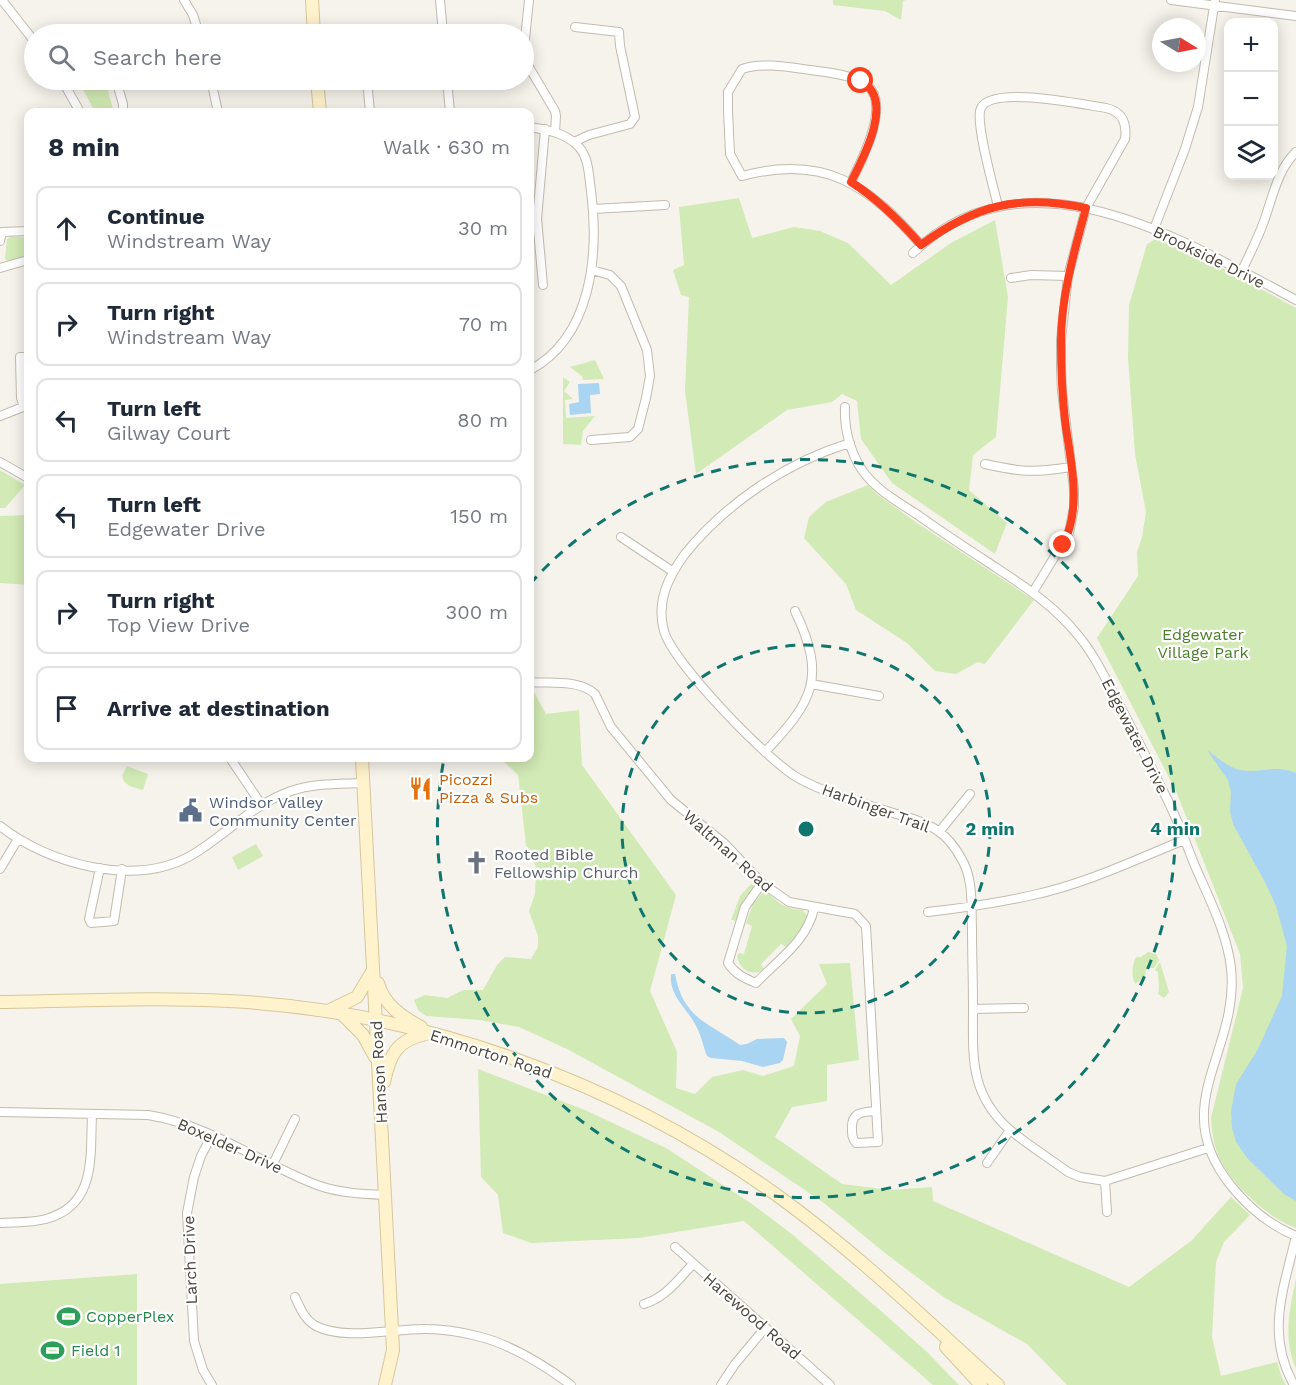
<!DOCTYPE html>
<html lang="en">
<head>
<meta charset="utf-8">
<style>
	body { margin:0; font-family:"Work Sans",sans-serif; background:#f6f6f7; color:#1f2937 }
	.controls { position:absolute; right:18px; top:18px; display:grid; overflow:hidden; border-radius:12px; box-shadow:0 3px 15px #0003 }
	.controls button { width:54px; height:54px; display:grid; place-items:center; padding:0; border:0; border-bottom:2px solid #e0e1e3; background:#fff; color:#1f2937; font:30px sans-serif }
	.compass { position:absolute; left:1152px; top:18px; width:54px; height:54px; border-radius:50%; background:#fff; box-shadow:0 3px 15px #0003; rotate:100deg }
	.stop { position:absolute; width:18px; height:18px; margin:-14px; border:4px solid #fc3f1d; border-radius:50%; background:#fff }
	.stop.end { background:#fc3f1d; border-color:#fff; box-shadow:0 2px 6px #0008 }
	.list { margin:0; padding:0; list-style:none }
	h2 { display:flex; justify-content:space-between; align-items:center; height:78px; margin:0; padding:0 24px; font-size:26px }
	h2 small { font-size:20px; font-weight:400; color:#747a83 }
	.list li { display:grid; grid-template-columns:39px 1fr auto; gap:18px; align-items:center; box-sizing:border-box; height:84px; margin:0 12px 12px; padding:0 12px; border:2px solid #e0e1e3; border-radius:12px }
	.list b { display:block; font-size:22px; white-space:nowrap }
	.list p { margin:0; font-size:20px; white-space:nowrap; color:#747a83 }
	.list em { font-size:20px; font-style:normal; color:#747a83 }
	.icon { flex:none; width:33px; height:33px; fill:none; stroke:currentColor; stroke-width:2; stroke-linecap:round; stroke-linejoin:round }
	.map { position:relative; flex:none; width:1296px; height:1385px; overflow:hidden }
	.search { position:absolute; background:#fff; box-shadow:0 3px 15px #0003; left:24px; top:24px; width:510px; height:66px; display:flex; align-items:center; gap:15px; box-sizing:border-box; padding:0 21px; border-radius:33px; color:#747a83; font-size:22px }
	.panel { position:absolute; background:#fff; box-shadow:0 3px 15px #0003; left:24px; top:108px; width:510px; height:654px; border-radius:12px }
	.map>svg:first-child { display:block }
</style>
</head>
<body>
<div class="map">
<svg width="1296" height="1385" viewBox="0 0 1296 1385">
	<rect width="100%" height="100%" fill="#f6f3ec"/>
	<path fill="#d2eab5" d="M 833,0 L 906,0 L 903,1 L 901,20 L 885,11 L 833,5 Z
		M 78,80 L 105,80 L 107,88 L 114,86 L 115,88 L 108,91 L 113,109 L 120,108 L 119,112 L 95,112 Z
		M 739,198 L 752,238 L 794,227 L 820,231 L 848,243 L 891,285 L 951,243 L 995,220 L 1008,297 L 996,437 L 973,455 L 969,490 L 1007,523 L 995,554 L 892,483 L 861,439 L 857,401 L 842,394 L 832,402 L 787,410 L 696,474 L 685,391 L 689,297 L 681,295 L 673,270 L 684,265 L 679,207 Z
		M 10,237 L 24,237 L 25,254 L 24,257 L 7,261 L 5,259 L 7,239 Z
		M 1158,238 L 1213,263 L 1296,308 L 1296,1228 C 1268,1218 1229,1183 1218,1155 C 1213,1143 1212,1130 1211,1118 L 1243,988 L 1240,954 L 1176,791 L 1097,638 L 1138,576 L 1137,552 L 1142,537 L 1146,512 L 1135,454 L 1128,358 L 1129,305 L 1147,244 Z
		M 595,360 L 604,379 L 583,380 L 582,376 L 570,367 Z
		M 563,377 L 570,382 L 564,391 L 573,399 L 565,400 L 566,418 L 595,416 L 583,431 L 581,445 L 563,444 Z
		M 0,470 L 25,485 L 5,508 L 0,508 Z
		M 868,485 L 878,495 L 917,523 L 1034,600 L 985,664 L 978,662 L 956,674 L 935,671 L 907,643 L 856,610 L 846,584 L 804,538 L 809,517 L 826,502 Z
		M 28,515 L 28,585 L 0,583 L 0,516 Z
		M 530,691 L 534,692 L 546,714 L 579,710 L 582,765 L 676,895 L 650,991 L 677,1052 L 676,1088 L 695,1094 L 712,1077 L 743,1070 L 763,1076 L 794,1066 L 800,1036 L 791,1019 L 827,984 L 819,964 L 850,963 L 859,1060 L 827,1065 L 827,1101 L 792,1107 L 775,1137 L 842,1184 L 890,1190 L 932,1187 L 933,1201 L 1129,1287 L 1191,1241 L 1231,1197 L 1250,1215 L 1224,1242 L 1216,1262 L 1212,1337 L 1221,1376 L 1277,1362 L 1282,1378 L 1286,1385 L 1067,1385 L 1027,1344 L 945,1298 L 885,1253 L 824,1203 L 719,1132 L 567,1049 L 519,1027 L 480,1020 L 426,1016 L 418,1010 L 414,1000 L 425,995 L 447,998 L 463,990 L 483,990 L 497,965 L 505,957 L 531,959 L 538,947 L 538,936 L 529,911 L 535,894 L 536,867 L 526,845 L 518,775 L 500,758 L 530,758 Z
		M 127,766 L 148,774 L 143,790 C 133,787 124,786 122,776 Z
		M 256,844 L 263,856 L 238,870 L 232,857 Z
		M 751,884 L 755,885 L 744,900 L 737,921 L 731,920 L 740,896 Z
		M 763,892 L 769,893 C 779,906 789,909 803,910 L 808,917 L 800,934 L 786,947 L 781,944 L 761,964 L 764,970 C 751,976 741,971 737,957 L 739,953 L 744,954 L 752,926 L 746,923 L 753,904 Z
		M 1148,952 L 1156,954 L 1159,960 L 1154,968 L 1149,968 L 1146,970 L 1145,978 L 1135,984 C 1131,974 1132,966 1136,957 L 1141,957 Z
		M 1160,962 L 1169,992 L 1164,998 L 1158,994 C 1160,987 1158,979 1158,972 L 1155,970 Z
		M 478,1069 L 585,1110 L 666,1148 L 752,1204 L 793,1235 L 881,1311 L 927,1352 L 959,1385 L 933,1385 L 744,1221 L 639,1238 L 531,1243 L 503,1233 L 498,1195 L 481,1177 Z
		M 137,1274 L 137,1385 L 0,1385 L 0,1284 Z
		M 1296,1279 L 1296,1369 C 1283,1338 1289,1311 1296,1279 Z"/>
	<path fill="#a9d4f2" d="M 599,383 L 600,394 L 590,395 L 591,413 L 570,415 L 569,404 L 579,402 L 578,384 Z
		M 1207,750 C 1217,757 1227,767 1240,770 C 1260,774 1273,764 1296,773 L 1296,1201 L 1284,1194 L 1248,1159 L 1236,1142 L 1232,1128 L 1231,1112 L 1236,1084 L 1257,1051 L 1282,996 L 1287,946 L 1276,906 L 1266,884 L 1233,824 L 1230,811 L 1231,792 L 1228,780 Z
		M 671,974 L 675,974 C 683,1018 707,1022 740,1045 L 747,1044 L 757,1039 L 784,1038 L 787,1042 L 783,1060 L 780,1063 L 763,1067 L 742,1061 L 711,1058 L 707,1056 C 703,1046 701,1034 695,1024 C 686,1007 669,996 671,974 Z"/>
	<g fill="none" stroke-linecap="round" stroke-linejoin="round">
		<defs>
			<path id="street" d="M 2,0 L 34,41
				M 184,0 L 193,15 L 199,34
				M 440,0 L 443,34
				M 1171,0 L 1296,16
				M 524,49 L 529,0
				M 524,52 L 526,62 L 555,111 L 556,116 L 555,132
				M 62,80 L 80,112
				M 116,80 L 123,104 L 123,112
				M 211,80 L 218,112
				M 367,80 L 370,112
				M 447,80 L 450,112
				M 530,127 C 548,130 566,133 579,147 C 589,158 589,177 591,191 C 599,254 592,337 530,370
				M 574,142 L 589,135 L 630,124 L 635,117 L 620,46 L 619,32 L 575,27
				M 851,182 C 862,160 891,104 867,85 C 856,75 824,72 810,70 C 789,67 762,62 742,69 L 728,92 L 728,110 L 730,154 L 742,176 C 824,154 869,185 921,245
				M 998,206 C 993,186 977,129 980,111 C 985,83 1085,105 1106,108 C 1123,112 1127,124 1125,139 L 1086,208 L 1068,276 L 1061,339 L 1061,369 L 1062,391 L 1074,489 L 1074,507 L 1069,533 L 1033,592
				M 593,209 L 665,205
				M 1154,229 L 1185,149 L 1198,107 L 1215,0
				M 0,241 L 2,232 L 28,231
				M 913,253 C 1027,143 1183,240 1296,300
				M 0,268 L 28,260
				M 1242,271 C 1249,255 1257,240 1263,224 C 1272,200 1277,170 1296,152
				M 1011,278 L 1031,275 L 1068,276
				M 543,285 L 537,219 L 545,129
				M 24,407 L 21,398 L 20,357 L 28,357
				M 845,407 C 844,428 850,452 862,470 C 876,490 898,502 918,515 C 940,531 963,546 986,561 C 1019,583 1052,603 1077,634 C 1095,655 1106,680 1119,704 C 1134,733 1149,762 1163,791 C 1176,815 1185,841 1195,866 C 1209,898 1227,933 1231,968 C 1240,1053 1165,1105 1232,1187 C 1250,1209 1269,1225 1296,1236
				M 0,416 L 28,405
				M 591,440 L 630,437 L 638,429 L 646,398 L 650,376 L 647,350 L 621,286 L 610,275 L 592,270
				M 850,443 C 787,462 726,503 685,554 C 668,577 656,602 664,631 C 673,663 768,761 798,778 C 827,794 859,802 890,812 C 906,817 924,821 938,831 C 947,837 956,849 961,858 C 974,879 971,906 972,929 C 972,955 973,981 973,1007 C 973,1056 969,1094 1010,1130 C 1028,1145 1049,1158 1068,1172 L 1080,1177 L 1105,1181 L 1208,1148
				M 0,462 L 28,478
				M 985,464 C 1021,472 1034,473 1070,467
				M 621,537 L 672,571
				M 530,682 C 550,684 579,679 595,694 L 611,727 L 671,800 L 724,843 L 762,883 L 789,902 L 855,914 L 866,926 L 878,1142 L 856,1143 C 852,1138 852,1135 852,1129 C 851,1112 862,1112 876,1111
				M 811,684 L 879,696
				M 765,752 C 813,701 827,678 795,611
				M 230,758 L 261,804
				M 0,826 C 48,864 135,888 192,855 C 227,834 253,804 291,791 C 313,783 340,784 363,783
				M 939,832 L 970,794
				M 100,868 L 89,919 L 91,923 L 114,921 L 122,869
				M 0,869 L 18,839
				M 762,883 L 745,907 L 728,963 C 735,974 744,978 756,983 C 778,960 808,940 814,908
				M 928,912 C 963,908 998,903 1033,895 C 1085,884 1135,860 1184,840
				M 973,1009 L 1024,1008
				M 0,1112 L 148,1115 C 210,1125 260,1163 317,1185 C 339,1193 362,1194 385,1195
				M 212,1135 L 201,1156 L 194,1177 L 187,1213 L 194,1341 L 203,1370 L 212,1385
				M 987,1163 L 1010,1130
				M 273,1164 L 295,1119
				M 1105,1181 L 1107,1212
				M 0,1223 C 15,1222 31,1223 46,1219 C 97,1205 90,1156 92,1114
				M 675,1247 L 830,1385
				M 295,1297 C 300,1308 305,1320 316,1326 C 345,1341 395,1328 427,1329 C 444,1329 461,1332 477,1336 C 511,1344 544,1365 571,1385
				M 644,1304 C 665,1298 678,1280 693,1264
				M 721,1385 L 735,1364 L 765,1328
				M 1294,1385 C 1265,1334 1284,1288 1296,1236"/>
			<path id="secondary" d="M 312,0 L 314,34
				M 317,80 L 320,112
				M 362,758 L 392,1330 L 393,1350 L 385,1385
				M 378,983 C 384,1005 402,1017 421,1027
				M 0,1002 C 76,1001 153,997 229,1001 C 423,1011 621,1083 778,1196 C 857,1253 927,1321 998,1385
				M 328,1011 L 357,997 L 373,970
				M 342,1014 L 363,1035 L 375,1057
				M 384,1082 C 390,1054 397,1040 426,1034
				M 946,1347 L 981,1385"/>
		</defs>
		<use href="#street" stroke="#c2bbae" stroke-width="10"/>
		<use href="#secondary" stroke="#d6c79b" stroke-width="14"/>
		<use href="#street" stroke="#fff" stroke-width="8"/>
		<use href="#secondary" stroke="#fff3cd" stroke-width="12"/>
	</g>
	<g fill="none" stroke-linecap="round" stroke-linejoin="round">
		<path stroke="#fc3f1d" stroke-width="8" d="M 861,81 C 895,99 864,157 851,182 C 878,199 900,221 921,245 C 975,205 1019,194 1086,208 C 1074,252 1061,297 1061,342 C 1061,368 1062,394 1065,420 C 1070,461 1083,505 1063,545"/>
	</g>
	<g fill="none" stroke="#0f766e" stroke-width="3" stroke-dasharray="10 8">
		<circle cx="806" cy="829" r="184"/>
		<path d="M530 584A369 369 0 1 1 444 759"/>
	</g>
	<defs>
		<symbol id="restaurant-bare" viewBox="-9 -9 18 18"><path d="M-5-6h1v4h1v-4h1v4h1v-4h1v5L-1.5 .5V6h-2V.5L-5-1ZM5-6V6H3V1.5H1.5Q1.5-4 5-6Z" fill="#e8710a" stroke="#fff" stroke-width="2.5" paint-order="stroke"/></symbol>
		<symbol id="civic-bare" viewBox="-9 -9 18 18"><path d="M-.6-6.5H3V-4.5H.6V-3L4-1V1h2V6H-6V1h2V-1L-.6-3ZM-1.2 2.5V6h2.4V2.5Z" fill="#5c6f8a" stroke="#fff" stroke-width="2.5" paint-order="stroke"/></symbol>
		<symbol id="church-bare" viewBox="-9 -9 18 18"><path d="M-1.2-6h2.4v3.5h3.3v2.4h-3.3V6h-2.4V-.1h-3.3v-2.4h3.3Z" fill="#6b7280" stroke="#fff" stroke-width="2.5" paint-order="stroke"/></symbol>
		<symbol id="stadium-bare" viewBox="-9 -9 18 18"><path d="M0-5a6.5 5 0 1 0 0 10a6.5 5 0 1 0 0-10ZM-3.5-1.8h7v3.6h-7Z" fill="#2e9e5b" stroke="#fff" stroke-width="2.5" paint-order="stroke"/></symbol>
	</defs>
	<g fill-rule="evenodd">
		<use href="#restaurant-bare" x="404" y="772" width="33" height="33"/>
		<use href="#civic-bare" x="174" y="794" width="33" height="33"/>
		<use href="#church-bare" x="460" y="846" width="33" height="33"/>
		<use href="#stadium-bare" x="52" y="1300" width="33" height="33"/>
		<use href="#stadium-bare" x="36" y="1334" width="33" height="33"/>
	</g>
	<g text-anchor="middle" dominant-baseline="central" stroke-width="4.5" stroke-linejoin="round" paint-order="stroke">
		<g font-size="16" fill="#4b4439" stroke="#fff">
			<text transform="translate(1209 257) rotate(26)">Brookside Drive</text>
			<text transform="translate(1135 736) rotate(63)">Edgewater Drive</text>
			<text transform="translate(876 808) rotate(20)">Harbinger Trail</text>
			<text transform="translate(728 851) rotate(42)">Waltman Road</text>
			<text transform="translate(491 1054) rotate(18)">Emmorton Road</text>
			<text transform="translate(379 1072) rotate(-93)">Hanson Road</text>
			<text transform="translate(230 1146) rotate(24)">Boxelder Drive</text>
			<text transform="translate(190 1260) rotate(-92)">Larch Drive</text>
			<text transform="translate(752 1316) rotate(41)">Harewood Road</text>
		</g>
		<g font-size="16" fill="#4a7f2a" stroke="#fff">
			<text x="1203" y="634">Edgewater<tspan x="1203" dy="18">Village Park</tspan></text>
		</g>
		<g font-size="16" fill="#c56008" stroke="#fff" text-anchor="start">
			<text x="439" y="779">Picozzi<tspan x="439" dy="18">Pizza &amp; Subs</tspan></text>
		</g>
		<g font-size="16" fill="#4e5e75" stroke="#fff" text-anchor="start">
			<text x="209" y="802">Windsor Valley<tspan x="209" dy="18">Community Center</tspan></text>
		</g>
		<g font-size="16" fill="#5b616d" stroke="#fff" text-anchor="start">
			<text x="494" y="854">Rooted Bible<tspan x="494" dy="18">Fellowship Church</tspan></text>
		</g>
		<g font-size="16" fill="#27864d" stroke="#fff" text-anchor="start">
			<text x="86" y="1316">CopperPlex</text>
			<text x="71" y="1350">Field 1</text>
		</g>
	</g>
	<circle cx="806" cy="829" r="9" fill="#0f766e" stroke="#fff" stroke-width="3"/>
	<g font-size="18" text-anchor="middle" font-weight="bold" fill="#0f766e" stroke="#fff" stroke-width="4.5" stroke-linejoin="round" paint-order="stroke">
		<text x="990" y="835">2 min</text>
		<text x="1175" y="835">4 min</text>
	</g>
</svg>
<div class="controls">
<button>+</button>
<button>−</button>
<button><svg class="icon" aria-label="layers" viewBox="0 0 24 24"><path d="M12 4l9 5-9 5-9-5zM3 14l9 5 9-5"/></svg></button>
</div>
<svg class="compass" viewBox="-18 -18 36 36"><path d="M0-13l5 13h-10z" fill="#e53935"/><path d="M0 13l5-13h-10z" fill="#747a83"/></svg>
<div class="stop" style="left:861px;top:81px"></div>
<div class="stop end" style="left:1063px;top:545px"></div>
<div class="search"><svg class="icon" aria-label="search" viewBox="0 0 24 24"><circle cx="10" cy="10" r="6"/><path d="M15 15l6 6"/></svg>Search here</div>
<section class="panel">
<h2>8 min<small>Walk · 630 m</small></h2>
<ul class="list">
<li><svg class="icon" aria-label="ahead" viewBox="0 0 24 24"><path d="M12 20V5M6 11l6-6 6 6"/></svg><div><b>Continue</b><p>Windstream Way</p></div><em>30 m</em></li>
<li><svg class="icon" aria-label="right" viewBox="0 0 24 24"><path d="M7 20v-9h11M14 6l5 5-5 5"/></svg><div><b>Turn right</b><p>Windstream Way</p></div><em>70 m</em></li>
<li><svg class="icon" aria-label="left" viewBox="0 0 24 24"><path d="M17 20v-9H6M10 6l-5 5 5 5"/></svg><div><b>Turn left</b><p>Gilway Court</p></div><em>80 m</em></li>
<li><svg class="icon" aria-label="left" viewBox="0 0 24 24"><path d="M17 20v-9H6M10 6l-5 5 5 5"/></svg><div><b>Turn left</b><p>Edgewater Drive</p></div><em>150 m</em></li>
<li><svg class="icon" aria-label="right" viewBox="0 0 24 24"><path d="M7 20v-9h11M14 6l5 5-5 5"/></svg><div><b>Turn right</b><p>Top View Drive</p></div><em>300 m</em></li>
<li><svg class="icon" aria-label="arrive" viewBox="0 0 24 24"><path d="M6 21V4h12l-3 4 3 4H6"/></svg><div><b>Arrive at destination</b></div></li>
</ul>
</section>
</div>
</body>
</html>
